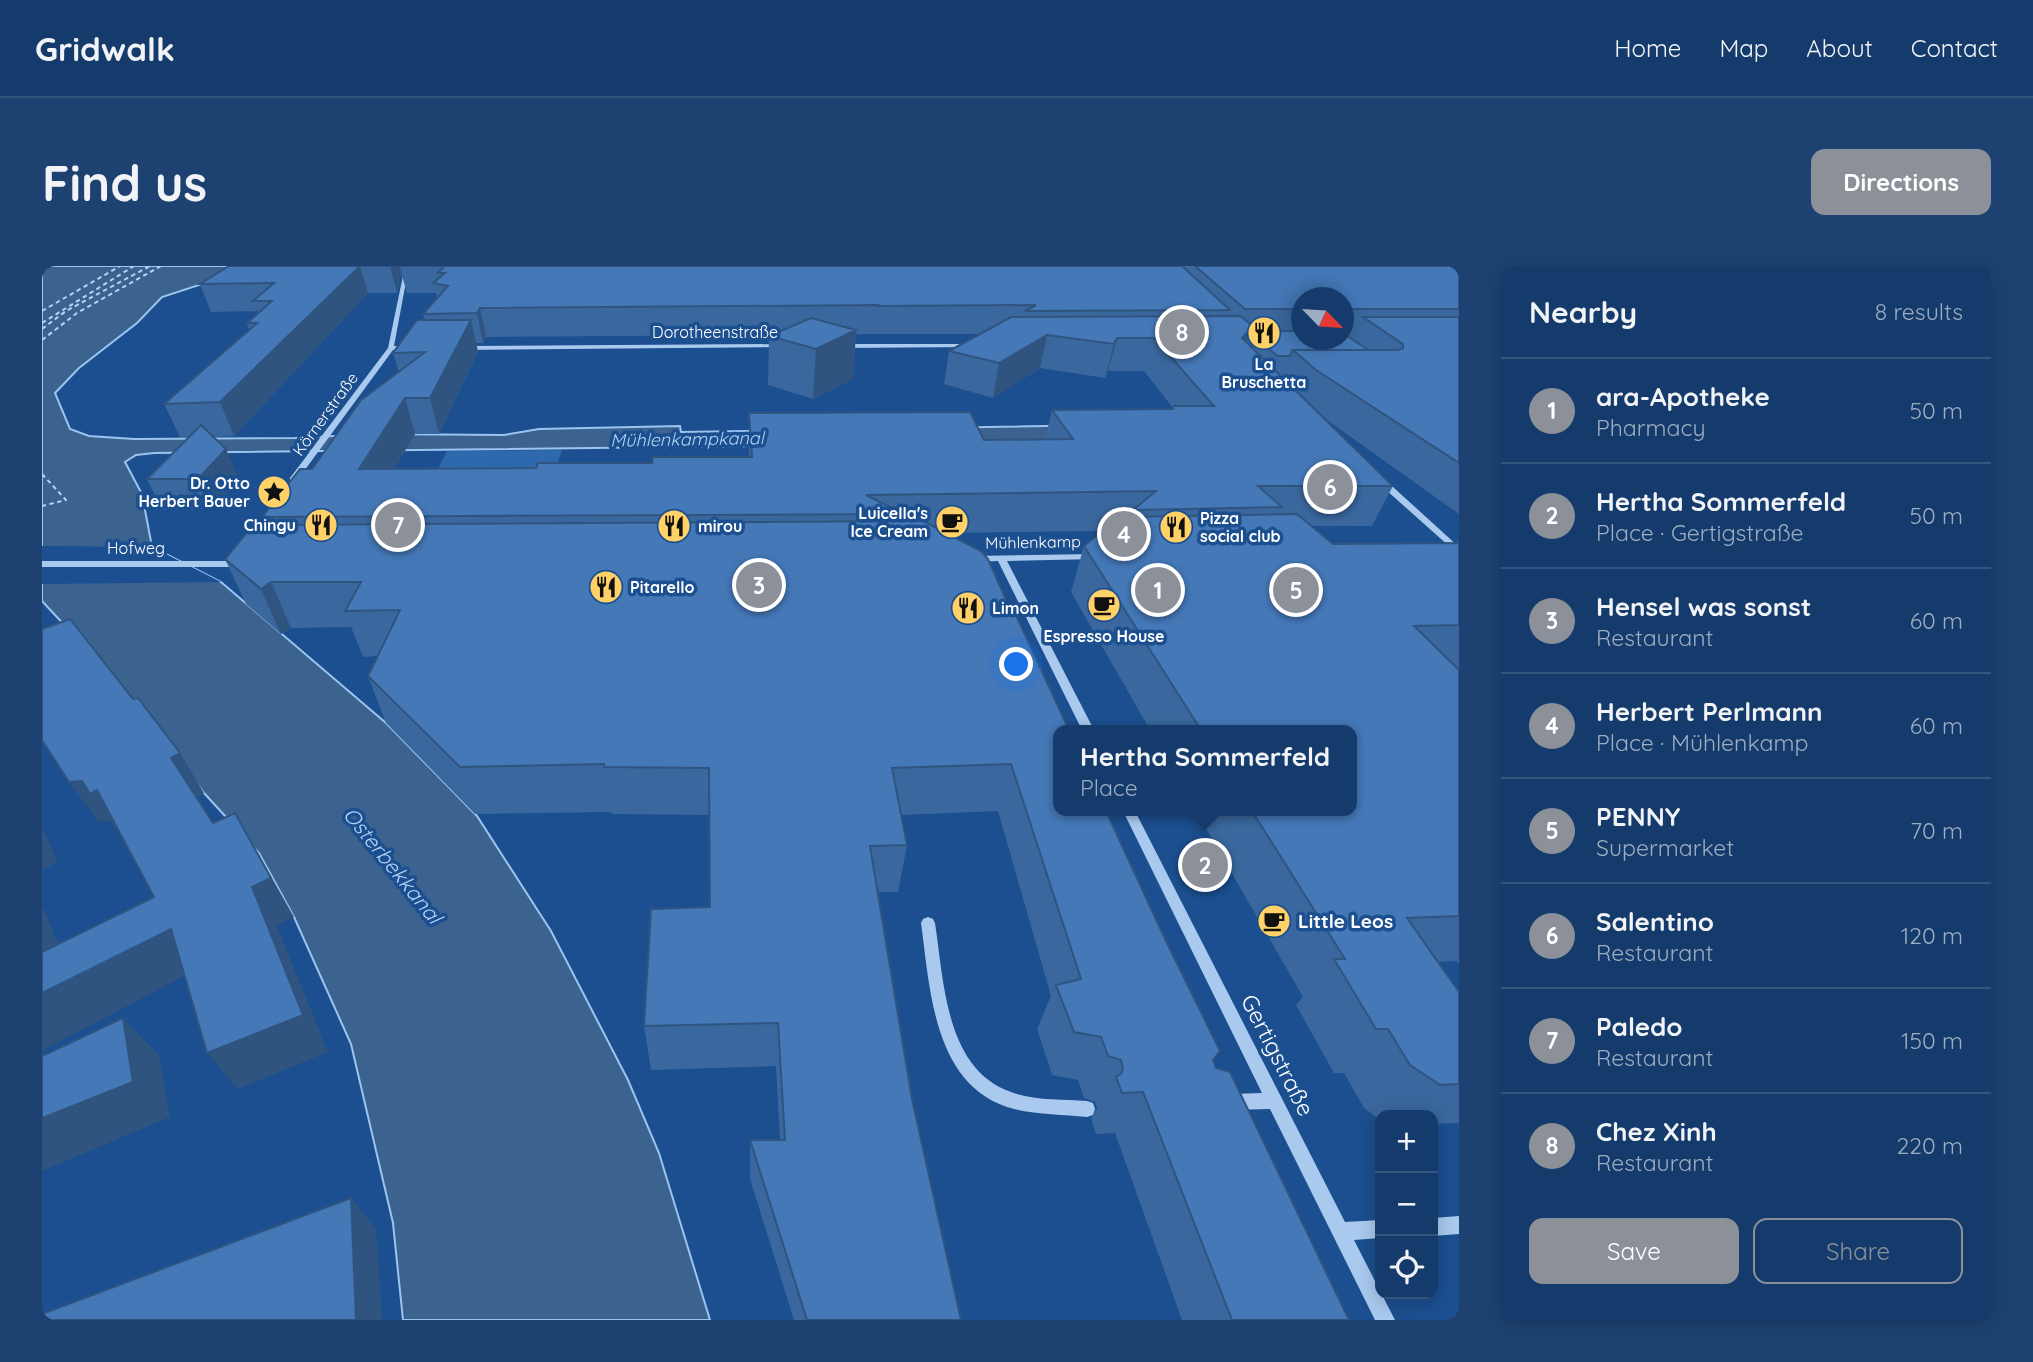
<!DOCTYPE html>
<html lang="en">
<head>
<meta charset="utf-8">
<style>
	body { margin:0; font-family:Quicksand,sans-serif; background:#1d4271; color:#f1f3f6 }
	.controls { position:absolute; right:21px; bottom:21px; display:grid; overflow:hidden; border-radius:14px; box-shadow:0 4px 18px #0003 }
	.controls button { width:63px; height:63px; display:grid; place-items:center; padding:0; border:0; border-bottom:2px solid #33557e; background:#143b6b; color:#f1f3f6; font:35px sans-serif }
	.compass { position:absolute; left:1249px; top:21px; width:63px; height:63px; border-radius:50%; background:#143b6b; box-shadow:0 4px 18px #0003; rotate:115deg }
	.you { position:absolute; left:975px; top:399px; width:24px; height:24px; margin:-18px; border:5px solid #fff; border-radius:50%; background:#1a73e8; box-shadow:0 0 0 10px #1a73e833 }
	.badge { display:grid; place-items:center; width:46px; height:46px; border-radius:50%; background:#8c9099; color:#fff; font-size:23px; font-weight:700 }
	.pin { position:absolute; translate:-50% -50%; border:4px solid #fff; box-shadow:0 2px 7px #0006 }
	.popup { position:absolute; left:1011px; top:459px; width:304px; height:91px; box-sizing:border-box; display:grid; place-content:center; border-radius:14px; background:#143b6b; filter:drop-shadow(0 2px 5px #0005); font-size:23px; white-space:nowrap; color:#9dadc1 }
	.popup b { font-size:26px; color:#f1f3f6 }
	.popup::after { content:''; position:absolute; left:50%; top:100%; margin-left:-14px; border:14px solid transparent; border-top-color:#143b6b }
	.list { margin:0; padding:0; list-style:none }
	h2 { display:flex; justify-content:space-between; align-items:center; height:91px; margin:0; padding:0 28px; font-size:30px }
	h2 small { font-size:23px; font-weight:400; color:#9dadc1 }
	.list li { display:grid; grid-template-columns:46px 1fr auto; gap:21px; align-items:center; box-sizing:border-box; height:105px; padding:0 28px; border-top:2px solid #33557e }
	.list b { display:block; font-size:26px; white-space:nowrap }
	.list p { margin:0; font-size:23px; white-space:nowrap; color:#9dadc1 }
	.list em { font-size:23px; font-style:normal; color:#9dadc1 }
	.actions { display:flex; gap:14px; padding:21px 28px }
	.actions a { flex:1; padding:16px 0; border:2px solid #8c9099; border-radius:14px; text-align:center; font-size:24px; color:#8c9099 }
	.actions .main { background:#8c9099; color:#fff }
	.icon { flex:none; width:38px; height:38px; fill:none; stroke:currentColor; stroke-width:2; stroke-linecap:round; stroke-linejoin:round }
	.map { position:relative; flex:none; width:1417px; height:1054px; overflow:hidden; border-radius:14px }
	header { display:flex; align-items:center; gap:42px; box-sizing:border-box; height:98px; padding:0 35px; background:#143b6b; border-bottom:2px solid #33557e }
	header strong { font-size:33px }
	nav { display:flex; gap:38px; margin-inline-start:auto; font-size:24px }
	.intro { display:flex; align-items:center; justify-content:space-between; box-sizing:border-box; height:168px; padding:0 42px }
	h1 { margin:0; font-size:49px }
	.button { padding:18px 32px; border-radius:14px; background:#8c9099; color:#fff; font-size:24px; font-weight:700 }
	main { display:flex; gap:42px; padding:0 42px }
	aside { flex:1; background:#143b6b; border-radius:14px; box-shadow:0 4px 18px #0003 }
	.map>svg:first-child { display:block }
</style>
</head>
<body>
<header>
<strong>Gridwalk</strong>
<nav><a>Home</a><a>Map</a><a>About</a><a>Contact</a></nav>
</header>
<div class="intro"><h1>Find us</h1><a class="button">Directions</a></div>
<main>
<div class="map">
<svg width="1417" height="1054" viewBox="0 0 1417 1054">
	<rect width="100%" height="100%" fill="#1b4f8f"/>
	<path fill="#2e69ad" d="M 520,184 L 500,244 L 376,241 L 405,185 Z"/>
	<path fill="#3c6290" stroke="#9cc4f0" stroke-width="2" d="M 0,0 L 215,0 L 120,31 L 95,57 L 37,102 L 13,127 L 28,163 L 47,170 L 92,173 L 253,172 L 332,168 L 462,169 L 497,163 L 638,160 L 639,166 L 1127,158 L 1264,174 L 112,187 L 94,189 L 83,196 L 100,228 L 110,281 L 179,316 L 344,457 L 435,550 L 509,665 L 586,814 L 617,887 L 668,1054 L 361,1054 L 351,957 L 309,778 L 252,651 L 217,587 L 162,527 L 121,471 L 52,391 L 0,335 Z"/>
	<path fill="#1b4f8f" d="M 0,280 L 110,281 L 179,316 L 0,318 Z"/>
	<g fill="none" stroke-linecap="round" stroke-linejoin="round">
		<path stroke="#b5d3f5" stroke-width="2" stroke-dasharray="4.5 3.5" stroke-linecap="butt" d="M 0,45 L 78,0
			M 0,57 L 92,0
			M 0,63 L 24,45 L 108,0
			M 0,74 L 35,47 L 119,0
			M 0,208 L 24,234 L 0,240"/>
		<path fill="#a9c9ee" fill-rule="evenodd" d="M 363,0 L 367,0 L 352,80 L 370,80 L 373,82 L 370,84 L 351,84 L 254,216 L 248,216 L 248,212 L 346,82 Z
			M 741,78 L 743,81 L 420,84 L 417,82 L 420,80 Z
			M 930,78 L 932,81 L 798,82 L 795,80 L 798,78 Z
			M 1334,211 L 1340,211 L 1417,281 L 1417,289 L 1334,215 Z
			M 1053,288 L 1057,291 L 1056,293 L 965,295 L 1052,464 L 1040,464 L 956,295 L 931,296 L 927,293 L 931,290 Z
			M 0,295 L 199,295 L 204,298 L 199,301 L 0,301 Z
			M 1081,545 L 1093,545 L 1303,956 L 1338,954 L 1338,972 L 1312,974 L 1353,1054 L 1333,1054 L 1228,843 L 1188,844 L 1182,842 L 1180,836 L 1182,830 L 1188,828 L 1220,827 Z
			M 886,651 L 891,653 L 893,657 C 902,715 903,803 969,826 C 993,835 1021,833 1045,835 L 1051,837 L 1053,843 L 1051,849 L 1045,851 C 1019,848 990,849 965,841 C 891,816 888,722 879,657 L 881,653 Z
			M 1417,950 L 1417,968 L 1391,970 L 1391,952 Z"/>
	</g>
	<path fill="#3a679d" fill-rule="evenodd" d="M 187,0 L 1417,0 L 1417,248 L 1278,149 L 1351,220 L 1330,260 L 1269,260 L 1291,278 L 1417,277 L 1417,698 L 1415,695 L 1396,696 L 1417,726 L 1417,857 L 1391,858 L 1391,849 L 1338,849 L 1338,854 L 1322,842 L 1302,807 L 1292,807 L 1254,739 L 1261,731 L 1154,545 L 1310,545 L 1310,464 L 1108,464 L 1029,326 L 1042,280 L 1061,265 L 904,267 L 969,345 L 1171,794 L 1174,802 L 1307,1054 L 1140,1054 L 1073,867 L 1054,868 L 1049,853 L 1055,842 L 1053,836 L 1042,832 L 1036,814 L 1010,809 L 995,763 L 1009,730 L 956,545 L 859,549 L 865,579 L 856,626 L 835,626 L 870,833 L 919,1054 L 752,1054 L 708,913 L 708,874 L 738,874 L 734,800 L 609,804 L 602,760 L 668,641 L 668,549 L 570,548 L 569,546 L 433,548 L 344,457 L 326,410 L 336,390 L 321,391 L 309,361 L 249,362 L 239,368 L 204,338 L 183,293 L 223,259 L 220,251 L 270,203 L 357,106 L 351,87 L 383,54 L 381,48 L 395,32 L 394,27 L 365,27 L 359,6 L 355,27 L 326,27 L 192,170 L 171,171 L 197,213 L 171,243 L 120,244 L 105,213 L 147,171 L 138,171 L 122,138 L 207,64 L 205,57 L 216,47 L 215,45 L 169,46 L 158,18 ZM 1259,32 L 1301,32 L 1301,74 L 1259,74 ZM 814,68 L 937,68 L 907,85 L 902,118 L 951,132 L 998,102 L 1063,112 L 1066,105 L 1102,105 L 1131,142 L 1131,143 L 1010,144 L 1003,174 L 942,174 L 707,147 L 707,191 L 610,197 L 494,202 L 352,203 L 373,168 L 397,168 L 436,86 L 434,77 L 441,77 L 444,71 L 730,69 L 727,70 L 726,119 L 771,133 L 811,113 Z"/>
	<path fill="#305480" d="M 318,0 L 326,27 L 192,170 L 178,136 Z
		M 348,0 L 360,0 L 358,0 L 359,6 L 355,27 Z
		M 438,42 L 444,71 L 441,77 L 435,47 Z
		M 429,54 L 436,86 L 397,168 L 388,132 Z
		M 1211,60 L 1199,92 L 1200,72 Z
		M 814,64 L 811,113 L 771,133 L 774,83 Z
		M 1005,69 L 998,102 L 951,132 L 957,97 Z
		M 1075,72 L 1066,105 L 1063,112 L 1072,78 Z
		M 363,132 L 373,168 L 329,241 L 317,203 Z
		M 184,183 L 197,213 L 171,243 L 156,213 Z
		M 229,316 L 249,362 L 239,368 L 219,323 Z
		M 138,487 L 162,527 L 154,532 L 129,492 Z
		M 40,515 L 55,524 L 78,568 L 68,555 L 57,556 L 27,516 Z
		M 193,547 L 252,651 L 235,660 L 286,786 L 196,823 L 165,787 Z
		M 0,561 L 16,596 L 0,604 Z
		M 0,639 L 30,712 L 129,663 L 159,701 L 0,785 Z
		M 81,752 L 117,789 L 128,851 L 0,905 L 0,852 Z
		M 309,932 L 334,963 L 340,1054 L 314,1054 Z"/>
	<path fill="#4478b7" stroke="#305480" stroke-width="2" d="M 187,0 L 348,0 L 318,0 L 178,136 L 122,138 L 215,57 L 205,57 L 230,35 L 211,35 L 232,17 L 158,18 Z
		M 358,0 L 1140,0 L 1188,44 L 983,45 L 994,39 L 835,40 L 837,39 L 438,42 L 435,47 L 381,48 L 406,20 L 391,17 L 403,7 L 396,7 L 403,0 Z
		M 1153,0 L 1417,0 L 1417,43 L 1301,43 L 1301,32 L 1259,32 L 1259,43 L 1203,43 Z
		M 1198,50 L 1211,60 L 1200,72 L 1351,220 L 1216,220 L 1240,241 L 1091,244 L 1114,225 L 824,229 L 862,248 L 220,251 L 258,203 L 270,203 L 319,134 L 383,86 L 351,87 L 375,54 L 429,54 L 388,132 L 363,132 L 317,203 L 494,202 L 496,197 L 610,197 L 611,191 L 710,191 L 707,147 L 928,146 L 942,174 L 1031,173 L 1010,144 L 1131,143 L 1132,140 L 1172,140 L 1112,72 L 1075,72 L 1072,78 L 1005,69 L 957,97 L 907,85 L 969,51 Z
		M 1321,51 L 1417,51 L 1417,197 L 1274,104 L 1251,84 L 1356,84 L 1361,82 L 1361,78 Z
		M 769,52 L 814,64 L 774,83 L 727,70 Z
		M 1208,65 L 1259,65 L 1259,74 L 1301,74 L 1301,67 L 1326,84 L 1251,84 L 1248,90 L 1235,90 Z
		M 159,159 L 184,183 L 156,213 L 105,213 Z
		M 1255,248 L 1291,278 L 1417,277 L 1417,359 L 1372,360 L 1417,404 L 1417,650 L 1365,652 L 1417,726 L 1417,818 L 1398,819 L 1368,799 L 1346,763 L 1334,763 L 1292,693 L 1303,693 L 1210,545 L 1310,545 L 1310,464 L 1159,464 L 1042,280 L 1078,251 Z
		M 881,255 L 939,285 L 946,293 L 969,345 L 972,345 L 1027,464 L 1016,464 L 1016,545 L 1064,545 L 1124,675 L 1178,785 L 1171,794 L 1174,802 L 1188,806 L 1307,1054 L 1190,1054 L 1101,826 L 1080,827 L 1074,811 L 1079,808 L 1081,802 L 1079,794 L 1066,790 L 1059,771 L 1032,766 L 1014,719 L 1039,713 L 969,498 L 850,502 L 865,579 L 828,580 L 870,833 L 919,1054 L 765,1054 L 708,874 L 743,874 L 736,757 L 602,760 L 609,643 L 668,641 L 667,502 L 562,501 L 562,498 L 418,501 L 326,410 L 358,344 L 303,345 L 319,316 L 229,316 L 219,323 L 183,293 L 211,259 Z
		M 28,353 L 91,433 L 96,432 L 138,487 L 129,492 L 171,557 L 193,547 L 229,612 L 210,621 L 261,749 L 165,787 L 129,663 L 0,727 L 0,686 L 112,631 L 55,524 L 48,528 L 40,515 L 27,516 L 0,474 L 0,363 Z
		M 81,752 L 91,816 L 0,852 L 0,790 Z
		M 309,932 L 314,1054 L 0,1054 L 0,1048 Z"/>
	<defs>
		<symbol id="restaurant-disc" viewBox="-11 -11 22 22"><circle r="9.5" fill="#ffd166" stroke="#1b4f8f"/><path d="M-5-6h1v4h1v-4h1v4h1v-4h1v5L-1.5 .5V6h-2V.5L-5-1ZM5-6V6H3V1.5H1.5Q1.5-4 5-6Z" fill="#111"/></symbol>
		<symbol id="sight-disc" viewBox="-11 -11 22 22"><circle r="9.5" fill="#ffd166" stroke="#1b4f8f"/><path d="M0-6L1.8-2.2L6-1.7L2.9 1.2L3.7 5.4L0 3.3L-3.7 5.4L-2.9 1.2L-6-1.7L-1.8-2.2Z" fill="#111"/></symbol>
		<symbol id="cafe-disc" viewBox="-11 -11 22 22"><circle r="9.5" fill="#ffd166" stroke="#1b4f8f"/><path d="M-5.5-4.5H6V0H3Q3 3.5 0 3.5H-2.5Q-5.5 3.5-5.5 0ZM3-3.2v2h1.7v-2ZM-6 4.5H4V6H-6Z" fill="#111"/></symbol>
	</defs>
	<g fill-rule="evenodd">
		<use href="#restaurant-disc" x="1203" y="48" width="38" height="38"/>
		<use href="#sight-disc" x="213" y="207" width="38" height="38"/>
		<use href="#cafe-disc" x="891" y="237" width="38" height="38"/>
		<use href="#restaurant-disc" x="260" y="240" width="38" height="38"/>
		<use href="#restaurant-disc" x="613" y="241" width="38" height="38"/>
		<use href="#restaurant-disc" x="1115" y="242" width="38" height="38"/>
		<use href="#restaurant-disc" x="545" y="302" width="38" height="38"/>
		<use href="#cafe-disc" x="1043" y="320" width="38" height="38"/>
		<use href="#restaurant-disc" x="907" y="323" width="38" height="38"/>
		<use href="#cafe-disc" x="1213" y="636" width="38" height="38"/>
	</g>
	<g text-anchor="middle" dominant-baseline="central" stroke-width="7" stroke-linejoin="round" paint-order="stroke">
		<g font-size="16" fill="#fff" stroke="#1b4f8f">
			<text x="673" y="66">Dorotheenstraße</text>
			<text transform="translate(283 148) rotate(-54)">Körnerstraße</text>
			<text transform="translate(991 276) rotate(-1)">Mühlenkamp</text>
			<text x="94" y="282">Hofweg</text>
		</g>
		<g font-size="16" font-weight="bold" fill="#fff" stroke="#1b4f8f" text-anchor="start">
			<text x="1222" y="98" text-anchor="middle">La<tspan x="1222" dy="18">Bruschetta</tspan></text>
			<text x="208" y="217" text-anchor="end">Dr. Otto<tspan x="208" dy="18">Herbert Bauer</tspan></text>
			<text x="886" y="247" text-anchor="end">Luicella's<tspan x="886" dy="18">Ice Cream</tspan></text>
			<text x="1158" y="252">Pizza<tspan x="1158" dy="18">social club</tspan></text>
			<text x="254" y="259" text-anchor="end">Chingu</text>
			<text x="656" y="260">mirou</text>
			<text x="588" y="321">Pitarello</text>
			<text x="950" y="342">Limon</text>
			<text x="1062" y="370" text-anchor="middle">Espresso House</text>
		</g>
		<g font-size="18" font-style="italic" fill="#b5d3f5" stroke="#1b4f8f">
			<text transform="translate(645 173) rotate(-1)">Mühlenkampkanal</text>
		</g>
		<g font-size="19" font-weight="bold" fill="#fff" stroke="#1b4f8f" text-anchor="start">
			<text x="1256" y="655">Little Leos</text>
		</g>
		<g font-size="21" font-style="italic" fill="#b5d3f5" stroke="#1b4f8f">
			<text transform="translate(351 599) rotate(51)">Osterbekkanal</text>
		</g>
		<g font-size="23" fill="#fff" stroke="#1b4f8f">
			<text transform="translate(1236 789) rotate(63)">Gertigstraße</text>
		</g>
	</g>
</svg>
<div class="controls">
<button>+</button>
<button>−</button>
<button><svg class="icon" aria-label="locate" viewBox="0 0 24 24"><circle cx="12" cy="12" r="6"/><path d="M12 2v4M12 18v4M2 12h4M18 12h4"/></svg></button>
</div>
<svg class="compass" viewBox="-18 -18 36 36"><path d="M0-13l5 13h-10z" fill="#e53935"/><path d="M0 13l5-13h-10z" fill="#9dadc1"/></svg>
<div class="you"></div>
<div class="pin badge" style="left:1116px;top:324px">1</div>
<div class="pin badge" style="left:1163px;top:599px">2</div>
<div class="popup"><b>Hertha Sommerfeld</b>Place</div>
<div class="pin badge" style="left:717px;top:319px">3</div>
<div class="pin badge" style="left:1082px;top:268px">4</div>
<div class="pin badge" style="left:1254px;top:324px">5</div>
<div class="pin badge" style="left:1288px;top:221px">6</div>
<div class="pin badge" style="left:356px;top:259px">7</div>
<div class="pin badge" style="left:1140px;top:66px">8</div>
</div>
<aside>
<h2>Nearby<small>8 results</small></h2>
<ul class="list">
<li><span class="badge">1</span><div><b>ara-Apotheke</b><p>Pharmacy</p></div><em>50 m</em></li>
<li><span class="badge">2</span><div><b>Hertha Sommerfeld</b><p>Place · Gertigstraße</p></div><em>50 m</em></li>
<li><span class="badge">3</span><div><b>Hensel was sonst</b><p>Restaurant</p></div><em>60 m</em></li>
<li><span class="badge">4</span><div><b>Herbert Perlmann</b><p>Place · Mühlenkamp</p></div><em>60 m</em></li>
<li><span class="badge">5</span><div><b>PENNY</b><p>Supermarket</p></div><em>70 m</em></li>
<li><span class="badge">6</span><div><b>Salentino</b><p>Restaurant</p></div><em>120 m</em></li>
<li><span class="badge">7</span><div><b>Paledo</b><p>Restaurant</p></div><em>150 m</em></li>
<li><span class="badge">8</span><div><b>Chez Xinh</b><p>Restaurant</p></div><em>220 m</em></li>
</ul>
<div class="actions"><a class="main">Save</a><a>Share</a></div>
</aside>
</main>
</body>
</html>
